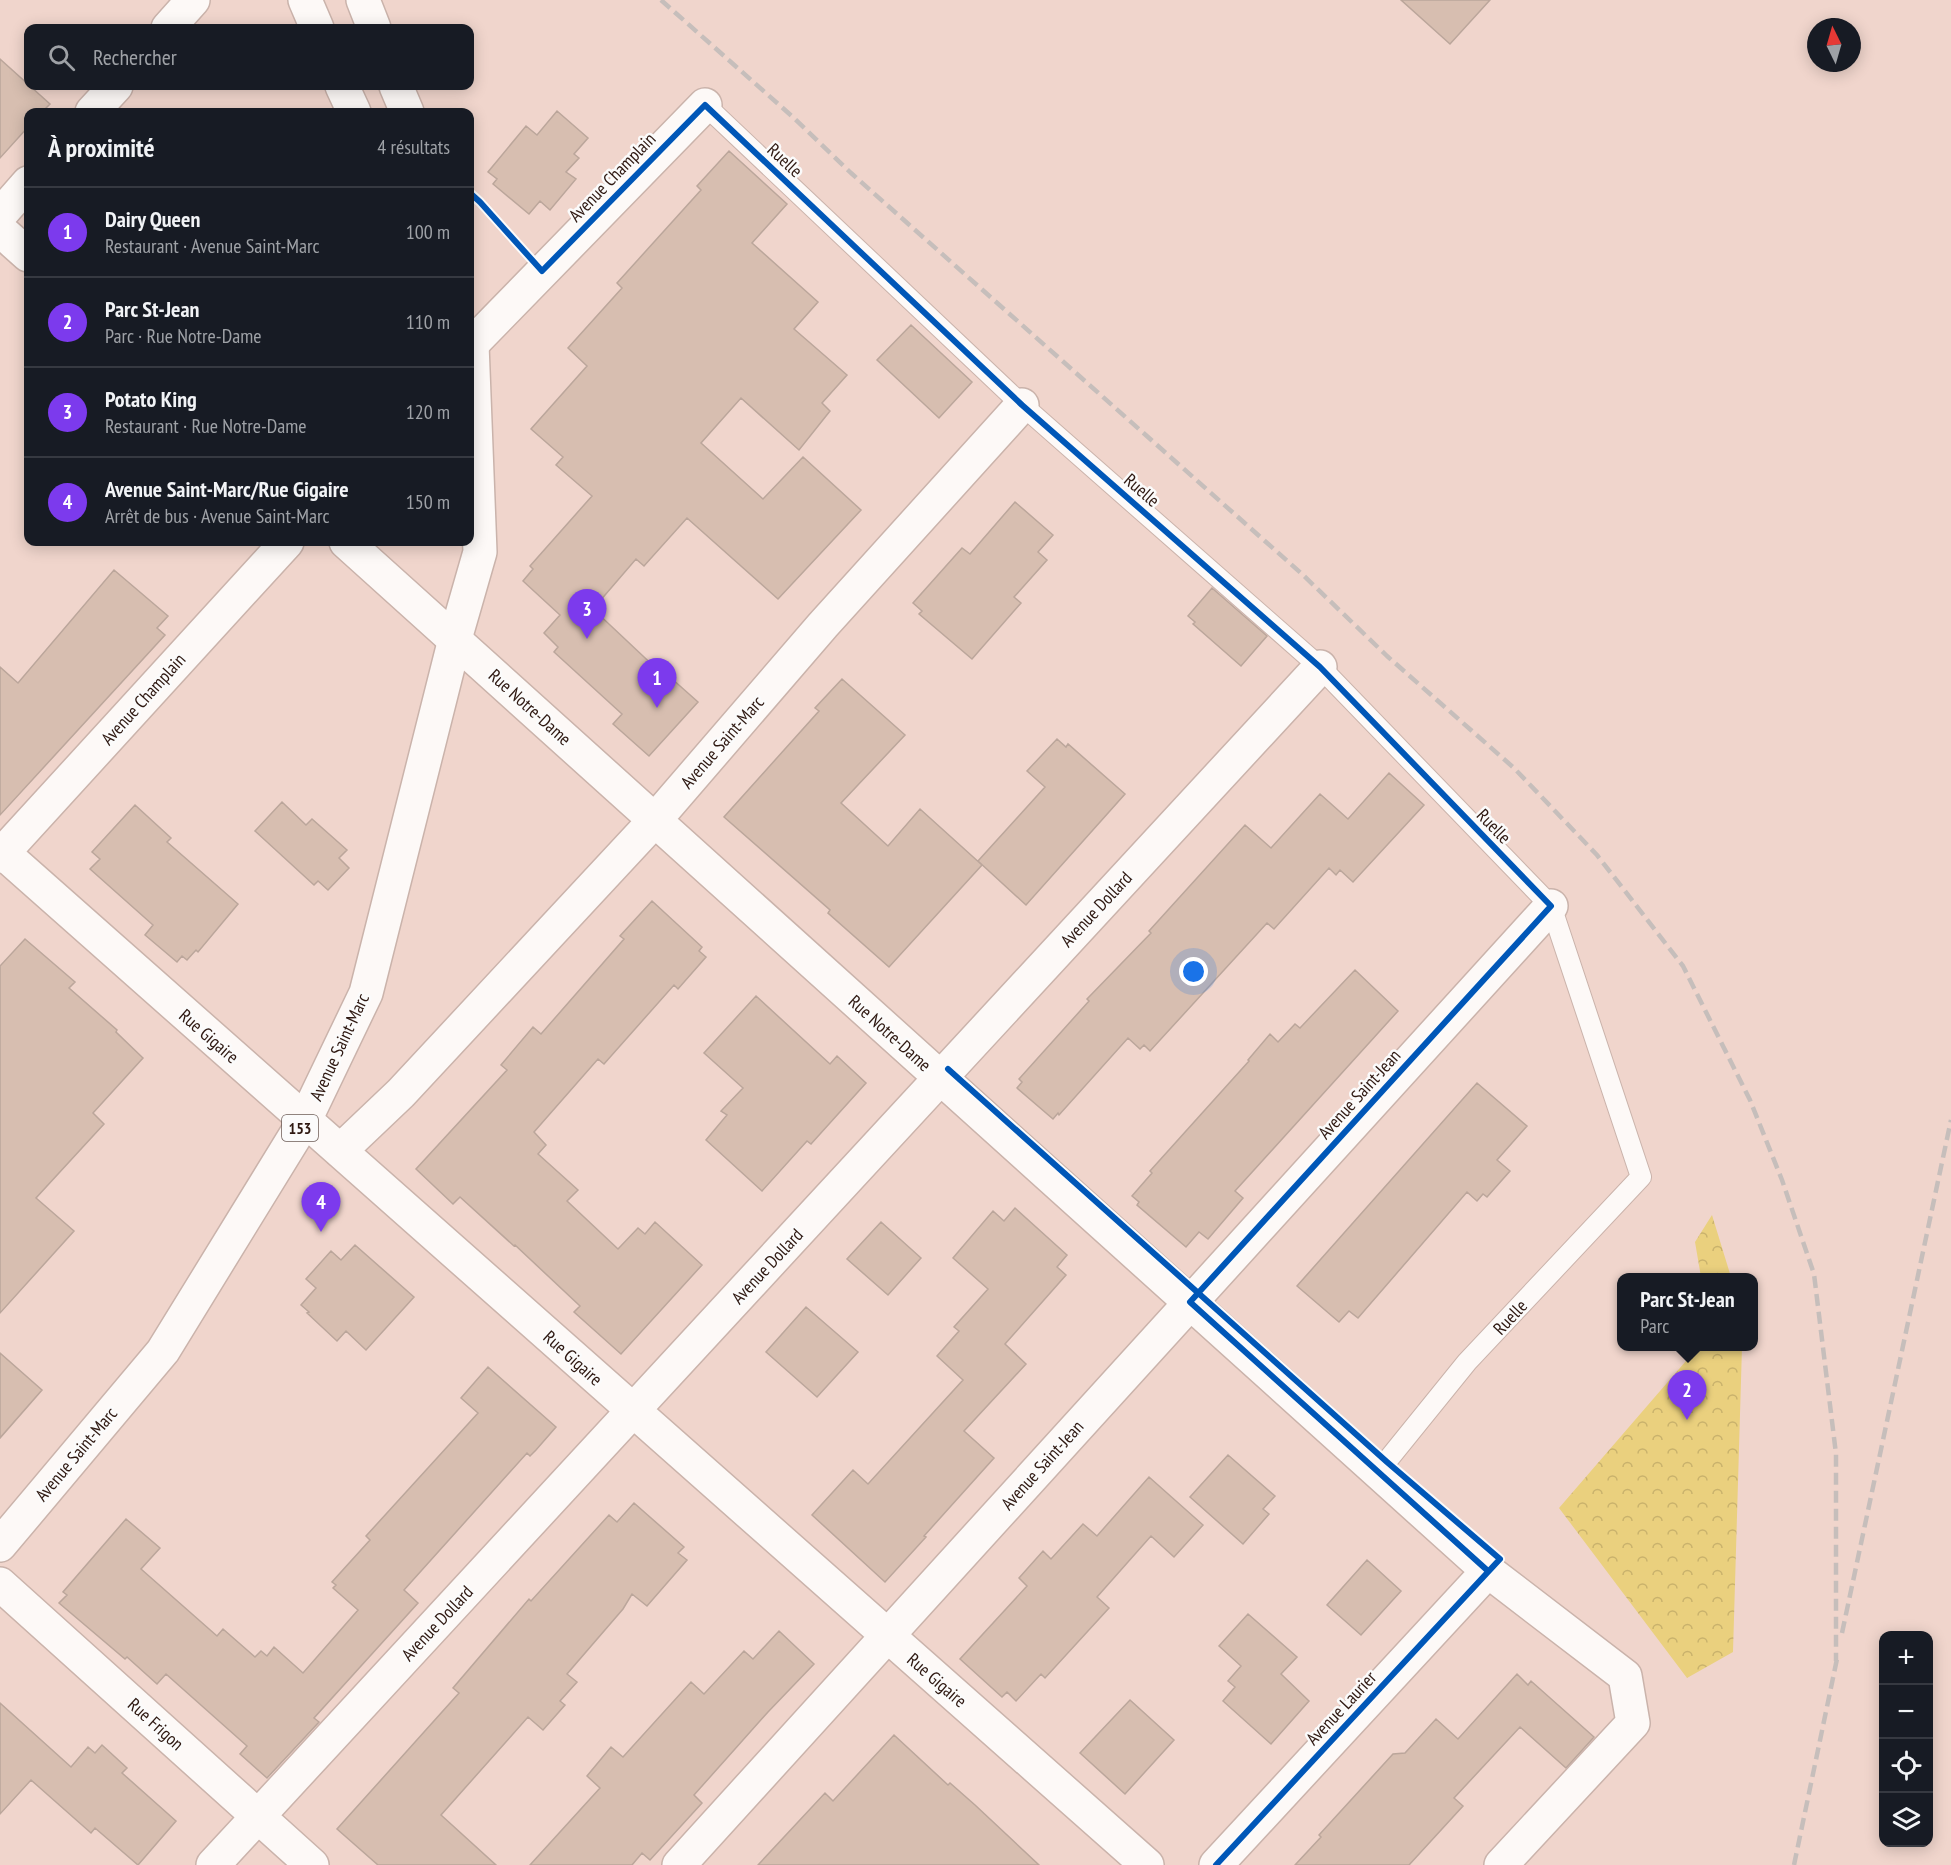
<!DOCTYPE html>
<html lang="fr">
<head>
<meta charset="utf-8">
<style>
	body { margin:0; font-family:"PT Sans Narrow",sans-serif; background:#20242c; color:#f1f3f6 }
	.controls { position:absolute; right:18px; bottom:18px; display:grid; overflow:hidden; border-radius:12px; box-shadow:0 3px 15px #0003 }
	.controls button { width:54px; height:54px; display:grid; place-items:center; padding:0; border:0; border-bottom:2px solid #363941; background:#171b24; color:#f1f3f6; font:30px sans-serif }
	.compass { position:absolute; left:1807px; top:18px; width:54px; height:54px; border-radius:50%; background:#171b24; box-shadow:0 3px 15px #0003; rotate:355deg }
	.you { position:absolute; left:1194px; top:972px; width:21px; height:21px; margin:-15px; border:4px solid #fff; border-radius:50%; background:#1a73e8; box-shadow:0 0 0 9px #1a73e833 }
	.badge { display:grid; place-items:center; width:39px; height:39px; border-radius:50%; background:#7c3aed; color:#fff; font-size:20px; font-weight:700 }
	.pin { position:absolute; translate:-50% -50px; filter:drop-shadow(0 2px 3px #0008) }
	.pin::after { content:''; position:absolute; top:32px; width:21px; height:18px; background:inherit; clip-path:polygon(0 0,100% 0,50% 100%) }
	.popup { position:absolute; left:1617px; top:1273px; width:141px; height:78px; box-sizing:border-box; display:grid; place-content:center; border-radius:12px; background:#171b24; filter:drop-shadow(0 2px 4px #0005); font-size:20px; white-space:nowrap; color:#9ea1a6 }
	.popup b { font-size:22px; color:#f1f3f6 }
	.popup::after { content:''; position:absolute; left:50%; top:100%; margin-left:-12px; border:12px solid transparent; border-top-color:#171b24 }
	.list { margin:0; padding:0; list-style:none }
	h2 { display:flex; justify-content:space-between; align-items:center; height:78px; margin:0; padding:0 24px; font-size:26px }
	h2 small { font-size:20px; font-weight:400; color:#9ea1a6 }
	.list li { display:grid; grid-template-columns:39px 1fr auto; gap:18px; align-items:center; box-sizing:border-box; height:90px; padding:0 24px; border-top:2px solid #363941 }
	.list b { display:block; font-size:22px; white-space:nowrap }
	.list p { margin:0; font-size:20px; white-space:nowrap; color:#9ea1a6 }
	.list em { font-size:20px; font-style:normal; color:#9ea1a6 }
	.icon { flex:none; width:33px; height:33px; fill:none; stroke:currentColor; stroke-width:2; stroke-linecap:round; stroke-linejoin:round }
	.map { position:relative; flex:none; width:1951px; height:1865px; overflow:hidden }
	.search { position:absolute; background:#171b24; box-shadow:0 3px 15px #0003; left:24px; top:24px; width:450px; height:66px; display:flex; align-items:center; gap:15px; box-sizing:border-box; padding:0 21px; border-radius:12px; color:#9ea1a6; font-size:22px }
	.panel { position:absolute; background:#171b24; box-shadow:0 3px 15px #0003; left:24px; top:108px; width:450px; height:438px; border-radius:12px }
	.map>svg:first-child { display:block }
</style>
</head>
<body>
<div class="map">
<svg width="1951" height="1865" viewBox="0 0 1951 1865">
	<defs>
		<pattern id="park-crowns" width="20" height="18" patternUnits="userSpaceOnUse" patternTransform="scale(1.5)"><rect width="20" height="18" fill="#ead07e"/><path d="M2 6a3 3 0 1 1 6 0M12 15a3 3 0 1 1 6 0" fill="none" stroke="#c9b26c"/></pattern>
	</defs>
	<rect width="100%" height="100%" fill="#f0d5cc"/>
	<path fill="url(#park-crowns)" d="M 1712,1215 L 1731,1277 L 1701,1277 L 1695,1242 Z
		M 1698,1347 L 1742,1347 L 1733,1652 L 1687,1678 L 1559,1508 Z"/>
	<path fill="#d7beb0" stroke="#bba69b" stroke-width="1.5" d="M 1401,0 L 1490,0 L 1450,44 Z
		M 0,59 L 50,104 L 42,112 L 28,112 L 28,127 L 0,158 Z
		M 557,111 L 588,138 L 574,154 L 579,158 L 566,172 L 576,179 L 550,210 L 540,201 L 529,214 L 493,184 L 497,179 L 488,172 L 526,126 L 537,135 Z
		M 729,151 L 787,204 L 752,243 L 818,302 L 794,329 L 847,375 L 822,403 L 830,411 L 799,450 L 741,398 L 701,443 L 763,499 L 803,457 L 861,510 L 778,599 L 687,518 L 644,566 L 636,559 L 593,609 L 660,672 L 662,670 L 698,702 L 649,756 L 613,724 L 622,714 L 554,652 L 558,647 L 544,633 L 560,615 L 523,581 L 533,569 L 530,566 L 592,496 L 556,465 L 563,457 L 531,429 L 587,366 L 568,348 L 622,288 L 617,283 L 701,190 L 697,186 Z
		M 911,325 L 972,382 L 939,418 L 877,360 Z
		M 1015,502 L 1053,535 L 1038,552 L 1047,560 L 1014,597 L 1021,603 L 972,659 L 919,614 L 922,611 L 913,603 L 962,548 L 970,554 Z
		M 114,570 L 168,616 L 157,628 L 165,635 L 0,815 L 0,667 L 18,683 Z
		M 1212,588 L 1267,636 L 1241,666 L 1193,624 L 1195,622 L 1188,616 Z
		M 842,679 L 905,735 L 841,803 L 888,846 L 920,809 L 982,865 L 889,967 L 828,913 L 830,910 L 724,817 L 819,711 L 815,708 Z
		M 1057,739 L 1066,747 L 1068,744 L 1125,794 L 1026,905 L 978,861 L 1045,787 L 1027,771 Z
		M 1389,773 L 1424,805 L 1353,882 L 1340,870 L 1336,875 L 1329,868 L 1274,929 L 1267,923 L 1150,1051 L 1144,1045 L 1140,1049 L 1128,1038 L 1059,1115 L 1058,1113 L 1053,1119 L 1017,1088 L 1022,1082 L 1019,1079 L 1089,1001 L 1087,999 L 1151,933 L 1149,931 L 1245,825 L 1271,848 L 1320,794 L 1348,819 Z
		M 282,802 L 306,825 L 312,819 L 347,850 L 339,858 L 349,868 L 328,890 L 318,881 L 314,885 L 255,831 Z
		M 135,805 L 171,838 L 167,842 L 238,904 L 198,952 L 196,950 L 187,960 L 182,956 L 177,962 L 145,935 L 153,925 L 90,869 L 100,859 L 92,852 Z
		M 652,901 L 702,947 L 699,951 L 706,957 L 678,989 L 674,985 L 604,1064 L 598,1059 L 534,1132 L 546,1145 L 538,1154 L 578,1190 L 567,1201 L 618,1249 L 638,1228 L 645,1234 L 655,1222 L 702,1265 L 621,1354 L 574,1312 L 580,1306 L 515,1245 L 514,1246 L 460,1197 L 453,1204 L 416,1169 L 507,1070 L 501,1065 L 533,1027 L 541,1034 L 624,939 L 620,936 Z
		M 25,939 L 75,982 L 69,988 L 117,1030 L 116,1032 L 143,1058 L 93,1113 L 104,1124 L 36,1198 L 74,1231 L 0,1313 L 0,966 Z
		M 1355,970 L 1398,1011 L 1235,1191 L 1243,1198 L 1208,1239 L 1199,1232 L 1186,1247 L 1137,1205 L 1139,1202 L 1132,1196 L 1152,1173 L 1150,1171 L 1249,1061 L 1248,1060 L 1270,1034 L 1278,1042 L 1295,1024 L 1300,1028 Z
		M 756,996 L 830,1064 L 837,1056 L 866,1083 L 811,1144 L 807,1141 L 762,1191 L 706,1140 L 727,1115 L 721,1111 L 743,1088 L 704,1053 Z
		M 1477,1083 L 1527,1126 L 1497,1160 L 1510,1171 L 1487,1197 L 1483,1194 L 1477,1201 L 1467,1192 L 1358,1318 L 1349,1311 L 1339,1322 L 1297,1286 Z
		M 1015,1208 L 1067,1255 L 1057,1267 L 1066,1275 L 1005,1344 L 1026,1364 L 964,1431 L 994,1458 L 924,1536 L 926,1537 L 885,1582 L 812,1515 L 853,1470 L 868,1484 L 963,1380 L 937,1356 L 959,1331 L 954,1327 L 988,1289 L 953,1258 L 993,1211 L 1004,1221 Z
		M 881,1222 L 921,1258 L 888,1295 L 847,1259 Z
		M 355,1245 L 414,1297 L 366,1350 L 346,1331 L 337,1341 L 307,1313 L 309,1312 L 301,1305 L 316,1288 L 306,1279 L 331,1251 L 341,1260 Z
		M 806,1307 L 858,1352 L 817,1397 L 766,1352 Z
		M 0,1353 L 42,1390 L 0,1438 Z
		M 488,1367 L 556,1427 L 536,1450 L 530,1456 L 527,1453 L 404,1590 L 418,1603 L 314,1718 L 319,1722 L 267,1778 L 240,1754 L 247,1746 L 166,1674 L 157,1684 L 127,1657 L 125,1659 L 59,1603 L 67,1595 L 63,1592 L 126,1519 L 160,1548 L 141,1569 L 217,1636 L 223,1629 L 255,1657 L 261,1651 L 267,1656 L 274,1647 L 303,1673 L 358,1610 L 333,1588 L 336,1585 L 332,1582 L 370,1540 L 366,1536 L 478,1413 L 461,1398 Z
		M 1228,1455 L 1275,1496 L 1263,1509 L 1269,1514 L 1243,1544 L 1190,1497 Z
		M 1149,1477 L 1203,1525 L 1174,1557 L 1151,1536 L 1097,1597 L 1109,1608 L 1045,1678 L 1041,1674 L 1016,1701 L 1007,1692 L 1002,1697 L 960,1659 L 1027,1586 L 1019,1578 L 1043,1551 L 1051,1559 L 1083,1524 L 1097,1536 Z
		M 634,1503 L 684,1547 L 678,1553 L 687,1560 L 647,1606 L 632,1594 L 623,1609 L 567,1674 L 577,1682 L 560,1701 L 565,1705 L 543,1730 L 528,1717 L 441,1815 L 496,1865 L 378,1865 L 337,1829 L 459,1693 L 453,1688 L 529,1599 L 531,1601 L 609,1515 L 617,1522 Z
		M 1367,1560 L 1401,1591 L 1361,1635 L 1327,1605 Z
		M 1248,1614 L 1297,1657 L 1281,1674 L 1309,1701 L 1271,1744 L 1223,1701 L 1235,1687 L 1228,1681 L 1241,1666 L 1219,1646 Z
		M 779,1631 L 814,1664 L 768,1712 L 694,1795 L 702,1803 L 650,1860 L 642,1853 L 632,1865 L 530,1865 L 600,1788 L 587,1776 L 611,1747 L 623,1757 L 691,1682 L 704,1694 L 744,1651 L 753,1659 Z
		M 1517,1674 L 1528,1685 L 1531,1681 L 1594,1737 L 1566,1768 L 1520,1727 L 1454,1798 L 1463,1806 L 1409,1865 L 1295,1865 L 1321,1837 L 1319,1835 L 1393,1754 L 1405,1753 L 1436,1719 L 1458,1739 Z
		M 1130,1700 L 1174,1740 L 1125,1794 L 1080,1753 Z
		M 0,1703 L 71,1767 L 88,1747 L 95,1753 L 102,1745 L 127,1768 L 122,1773 L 176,1821 L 138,1865 L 95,1828 L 91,1833 L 31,1780 L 0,1814 Z
		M 894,1735 L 948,1785 L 950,1783 L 975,1805 L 1039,1865 L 758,1865 L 825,1793 L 833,1801 Z"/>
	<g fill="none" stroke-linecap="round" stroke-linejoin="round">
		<defs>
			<path id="lane" d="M 705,105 L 1022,405 L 1320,667 L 1551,906 L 1641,1177 L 1467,1362 L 1378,1472"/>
			<path id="street" d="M 168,28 L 193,0
				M 92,112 L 116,86
				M 0,215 L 28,183
				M 0,230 L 28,255
				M 472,344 L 705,105
				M 346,542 L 1488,1571 L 1625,1676 L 1633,1723 L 1501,1865
				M 0,850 L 1147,1865
				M 340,1151 L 401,1093 L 655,820 L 823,625 L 1022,405
				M 0,1584 L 312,1865
				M 213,1865 L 1320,667
				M 679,1865 L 1551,906
				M 1216,1865 L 1488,1571"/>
			<path id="primary" d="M 305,0 L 317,28
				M 363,0 L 374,28
				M 342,86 L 354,112
				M 396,86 L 407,112
				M 0,856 L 287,542
				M 0,1545 L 163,1351 L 305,1120 L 366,993 L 455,639 L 480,552 L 472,344 L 470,334"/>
		</defs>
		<use href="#lane" stroke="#cab3ab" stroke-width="22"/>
		<use href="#street" stroke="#cab3ab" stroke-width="36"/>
		<use href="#primary" stroke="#cab3ab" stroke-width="36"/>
		<use href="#lane" stroke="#fdf9f7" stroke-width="20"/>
		<use href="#street" stroke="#fdf9f7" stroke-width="33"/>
		<use href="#primary" stroke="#fdf9f7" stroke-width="33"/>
		<path stroke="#c6bebb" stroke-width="4.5" stroke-dasharray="12 6" stroke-linecap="butt" d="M 661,0 L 794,118 L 851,173 L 1302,574 L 1387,656 L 1514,768 L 1597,855 L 1683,966 L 1750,1100 L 1782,1180 L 1814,1274 L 1836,1454 L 1836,1661
			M 1842,1633 L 1951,1120
			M 1794,1865 L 1838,1654"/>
		<defs>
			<path id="cycleway" d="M 470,193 L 480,202 L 542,271 L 705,105 L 1022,405 L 1320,667 L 1551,906 L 1190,1302 L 1488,1571
				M 948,1069 L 1387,1462 L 1500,1559 L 1216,1865"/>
		</defs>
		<use href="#cycleway" stroke="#fbfbfb" stroke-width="10"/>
		<use href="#cycleway" stroke="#0057b8" stroke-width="6"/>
	</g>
	<g text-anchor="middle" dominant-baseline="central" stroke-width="5" stroke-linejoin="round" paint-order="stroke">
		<rect fill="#fbfbfb" stroke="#6c5c57" stroke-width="1.5" x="282" y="1115" width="36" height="26" rx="4.5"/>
		<g font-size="16" font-weight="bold" fill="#2e1811">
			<text x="300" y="1128">153</text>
		</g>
		<g font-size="18" fill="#2e1811" stroke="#fbfbfb">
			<text transform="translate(785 160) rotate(43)">Ruelle</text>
			<text transform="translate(612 177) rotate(-46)">Avenue Champlain</text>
			<text transform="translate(1142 490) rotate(41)">Ruelle</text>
			<text transform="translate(143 699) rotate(-48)">Avenue Champlain</text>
			<text transform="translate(530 707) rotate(42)">Rue Notre-Dame</text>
			<text transform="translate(722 742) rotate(-49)">Avenue Saint-Marc</text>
			<text transform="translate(1494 826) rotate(46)">Ruelle</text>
			<text transform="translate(1096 909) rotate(-47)">Avenue Dollard</text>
			<text transform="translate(890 1033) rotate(42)">Rue Notre-Dame</text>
			<text transform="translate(209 1036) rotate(41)">Rue Gigaire</text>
			<text transform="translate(339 1047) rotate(-65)">Avenue Saint-Marc</text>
			<text transform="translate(1359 1094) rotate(-48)">Avenue Saint-Jean</text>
			<text transform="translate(767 1266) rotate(-47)">Avenue Dollard</text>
			<text transform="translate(1510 1317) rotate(-47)">Ruelle</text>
			<text transform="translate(573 1358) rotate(42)">Rue Gigaire</text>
			<text transform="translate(76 1454) rotate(-50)">Avenue Saint-Marc</text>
			<text transform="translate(1042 1465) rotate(-48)">Avenue Saint-Jean</text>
			<text transform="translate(437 1623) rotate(-47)">Avenue Dollard</text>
			<text transform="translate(937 1680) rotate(41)">Rue Gigaire</text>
			<text transform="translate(1341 1708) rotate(-47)">Avenue Laurier</text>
			<text transform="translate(156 1724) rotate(42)">Rue Frigon</text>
		</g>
	</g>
</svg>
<div class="controls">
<button>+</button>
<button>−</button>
<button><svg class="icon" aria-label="locate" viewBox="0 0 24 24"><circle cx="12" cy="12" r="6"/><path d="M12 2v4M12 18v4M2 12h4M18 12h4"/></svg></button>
<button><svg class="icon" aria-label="layers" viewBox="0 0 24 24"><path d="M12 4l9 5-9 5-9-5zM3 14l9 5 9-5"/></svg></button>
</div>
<svg class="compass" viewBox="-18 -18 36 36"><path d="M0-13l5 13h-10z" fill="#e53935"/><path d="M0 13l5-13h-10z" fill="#9ea1a6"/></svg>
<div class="you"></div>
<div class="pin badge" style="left:657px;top:708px">1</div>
<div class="pin badge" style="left:1687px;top:1420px">2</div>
<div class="popup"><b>Parc St-Jean</b>Parc</div>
<div class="pin badge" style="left:587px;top:639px">3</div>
<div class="pin badge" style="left:321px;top:1232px">4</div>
<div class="search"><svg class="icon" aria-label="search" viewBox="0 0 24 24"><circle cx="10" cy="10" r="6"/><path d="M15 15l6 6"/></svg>Rechercher</div>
<section class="panel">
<h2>À proximité<small>4 résultats</small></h2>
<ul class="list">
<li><span class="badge">1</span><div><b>Dairy Queen</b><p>Restaurant · Avenue Saint-Marc</p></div><em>100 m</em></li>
<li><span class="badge">2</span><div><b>Parc St-Jean</b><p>Parc · Rue Notre-Dame</p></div><em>110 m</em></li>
<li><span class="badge">3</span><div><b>Potato King</b><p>Restaurant · Rue Notre-Dame</p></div><em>120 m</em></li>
<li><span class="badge">4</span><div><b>Avenue Saint-Marc/Rue Gigaire</b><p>Arrêt de bus · Avenue Saint-Marc</p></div><em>150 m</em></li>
</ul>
</section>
</div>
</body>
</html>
